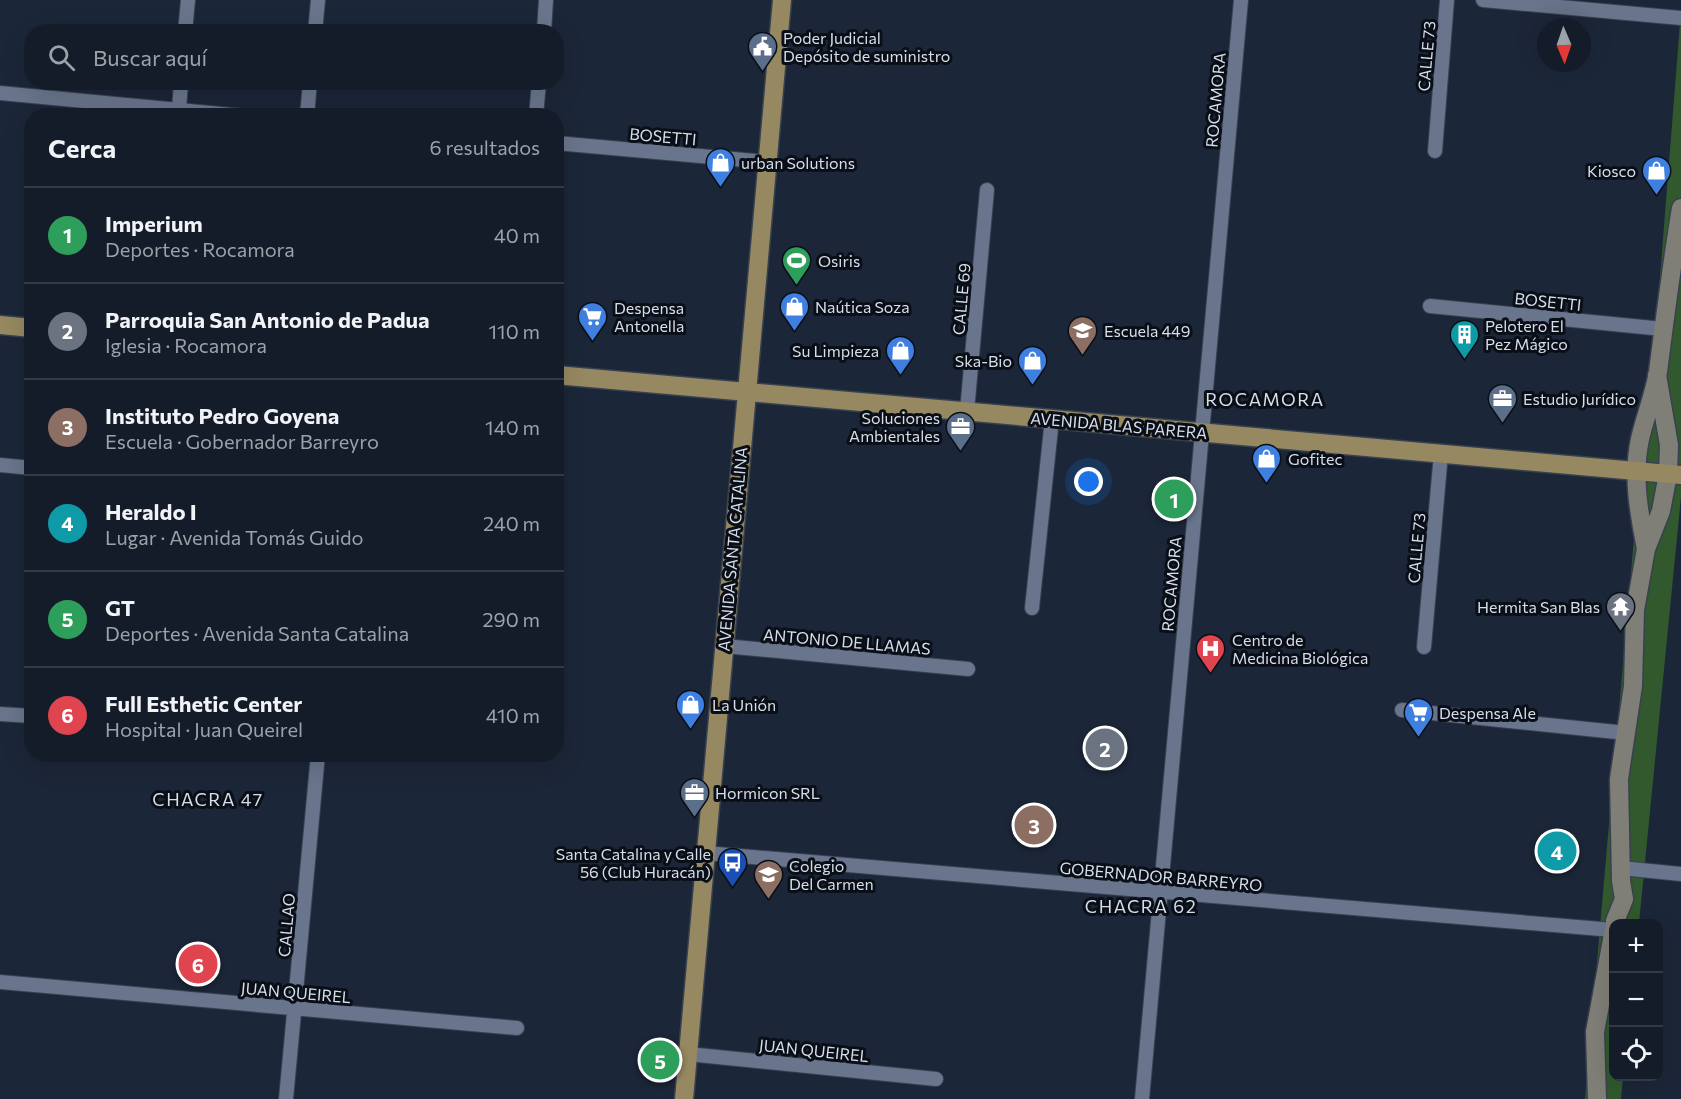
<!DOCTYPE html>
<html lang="es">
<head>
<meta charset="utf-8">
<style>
	body { margin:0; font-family:Commissioner,sans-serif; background:#212936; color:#f1f3f6 }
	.controls { position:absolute; right:18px; bottom:18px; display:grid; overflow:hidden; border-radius:12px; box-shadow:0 6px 24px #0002 }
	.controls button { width:54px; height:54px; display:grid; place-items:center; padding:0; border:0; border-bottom:2px solid #333a47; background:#141c2a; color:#f1f3f6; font:30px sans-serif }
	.compass { position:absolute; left:1537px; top:18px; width:54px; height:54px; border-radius:50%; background:#141c2a; box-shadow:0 6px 24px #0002; rotate:178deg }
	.you { position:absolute; left:1089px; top:482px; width:21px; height:21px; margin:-15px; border:4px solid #fff; border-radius:50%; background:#1a73e8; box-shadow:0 0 0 9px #1a73e833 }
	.badge { display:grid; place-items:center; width:39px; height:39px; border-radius:50%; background:#4bd677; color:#fff; font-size:20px; font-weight:700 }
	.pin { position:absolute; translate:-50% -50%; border:3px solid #fff; box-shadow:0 2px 6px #0006 }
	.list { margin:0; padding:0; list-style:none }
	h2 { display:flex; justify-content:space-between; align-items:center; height:78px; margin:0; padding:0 24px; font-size:26px }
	h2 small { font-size:20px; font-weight:400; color:#9da1a8 }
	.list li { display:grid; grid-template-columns:39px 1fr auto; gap:18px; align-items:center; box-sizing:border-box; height:96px; padding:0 24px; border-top:2px solid #333a47 }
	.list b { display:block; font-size:22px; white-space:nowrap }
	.list p { margin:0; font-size:20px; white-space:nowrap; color:#9da1a8 }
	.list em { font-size:20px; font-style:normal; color:#9da1a8 }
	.icon { flex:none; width:33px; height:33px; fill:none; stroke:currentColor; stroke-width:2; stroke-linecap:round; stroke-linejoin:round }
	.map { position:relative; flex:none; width:1681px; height:1099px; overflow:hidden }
	.search { position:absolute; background:#141c2a; box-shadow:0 6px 24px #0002; left:24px; top:24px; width:540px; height:66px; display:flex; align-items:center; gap:15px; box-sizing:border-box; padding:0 21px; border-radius:24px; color:#9da1a8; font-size:22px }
	.panel { position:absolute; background:#141c2a; box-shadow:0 6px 24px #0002; left:24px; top:108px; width:540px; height:654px; border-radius:24px }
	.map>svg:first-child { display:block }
</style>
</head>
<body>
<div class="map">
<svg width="1681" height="1099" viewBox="0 0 1681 1099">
	<rect width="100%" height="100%" fill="#1b2638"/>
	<path fill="#31592d" d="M 1681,10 L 1681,497 L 1639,923 L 1614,924 L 1614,1076 L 1623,1077 L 1621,1099 L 1585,1099 L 1644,423 L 1656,328 Z"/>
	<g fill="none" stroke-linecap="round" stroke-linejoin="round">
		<defs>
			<path id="street" d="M 1483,0 L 1681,18
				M 185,32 L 188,0
				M 315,32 L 318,0
				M 544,32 L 546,0
				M 0,93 L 242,116
				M 179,110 L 181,82
				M 307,116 L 310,82
				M 536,116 L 539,82
				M 556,143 L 767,162
				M 1435,151 L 1447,0
				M 1430,306 L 1663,329
				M 967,411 L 987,190
				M 0,465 L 32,468
				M 1032,608 L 1052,419
				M 724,646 L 968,669
				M 1424,647 L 1441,453
				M 1402,710 L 1626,733
				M 0,714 L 32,716
				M 705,853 L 1613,930
				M 1621,868 L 1681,874
				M 0,982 L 517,1028
				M 688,1054 L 936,1079
				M 286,1099 L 318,754
				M 1142,1099 L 1241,0"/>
			<path id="secondary" d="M 1646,549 C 1639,513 1632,476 1640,439 C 1645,417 1654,395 1658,372 C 1665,317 1672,262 1681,208
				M 1615,921 L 1624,899 L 1621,881 L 1619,779 L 1633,686 L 1635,610 L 1646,549 L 1661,511 L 1668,474 L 1669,445 L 1657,375
				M 1597,1099 L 1595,1032 L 1614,929"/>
			<path id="primary" d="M 0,325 L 32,328
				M 556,375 L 1681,475
				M 684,1099 L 782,0"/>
		</defs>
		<use href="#street" stroke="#384150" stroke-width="16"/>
		<use href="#secondary" stroke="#384150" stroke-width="21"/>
		<use href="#primary" stroke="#384150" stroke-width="21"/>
		<use href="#street" stroke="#69758c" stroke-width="14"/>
		<use href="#secondary" stroke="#807f77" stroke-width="18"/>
		<use href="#primary" stroke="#968961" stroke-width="18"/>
	</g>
	<defs>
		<symbol id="civic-pin" viewBox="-11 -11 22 30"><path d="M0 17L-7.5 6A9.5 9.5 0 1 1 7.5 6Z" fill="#5c6f8a" stroke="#0a0f17"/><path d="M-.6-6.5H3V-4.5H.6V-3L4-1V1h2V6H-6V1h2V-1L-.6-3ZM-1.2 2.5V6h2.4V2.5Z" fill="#fff"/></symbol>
		<symbol id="shop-pin" viewBox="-11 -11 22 30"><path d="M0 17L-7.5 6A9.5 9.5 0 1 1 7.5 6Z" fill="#3f7fe0" stroke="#0a0f17"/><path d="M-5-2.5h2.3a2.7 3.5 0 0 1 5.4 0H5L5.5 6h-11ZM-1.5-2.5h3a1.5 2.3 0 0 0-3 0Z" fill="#fff"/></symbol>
		<symbol id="stadium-pin" viewBox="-11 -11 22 30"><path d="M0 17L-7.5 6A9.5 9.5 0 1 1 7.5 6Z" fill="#2e9e5b" stroke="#0a0f17"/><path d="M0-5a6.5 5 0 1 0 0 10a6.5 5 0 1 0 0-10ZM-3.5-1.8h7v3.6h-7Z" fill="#fff"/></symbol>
		<symbol id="supermarket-pin" viewBox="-11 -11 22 30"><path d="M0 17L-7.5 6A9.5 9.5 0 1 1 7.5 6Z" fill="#3f7fe0" stroke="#0a0f17"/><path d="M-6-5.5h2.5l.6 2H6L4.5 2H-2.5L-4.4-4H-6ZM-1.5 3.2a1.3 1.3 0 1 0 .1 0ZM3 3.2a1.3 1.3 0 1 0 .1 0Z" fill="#fff"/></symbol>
		<symbol id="school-pin" viewBox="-11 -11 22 30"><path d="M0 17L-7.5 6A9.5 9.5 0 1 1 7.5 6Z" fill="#8d6e63" stroke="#0a0f17"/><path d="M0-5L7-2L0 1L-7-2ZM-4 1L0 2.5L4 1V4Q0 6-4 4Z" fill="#fff"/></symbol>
		<symbol id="building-pin" viewBox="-11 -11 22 30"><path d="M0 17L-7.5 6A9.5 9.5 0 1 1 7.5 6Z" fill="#0f9aa8" stroke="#0a0f17"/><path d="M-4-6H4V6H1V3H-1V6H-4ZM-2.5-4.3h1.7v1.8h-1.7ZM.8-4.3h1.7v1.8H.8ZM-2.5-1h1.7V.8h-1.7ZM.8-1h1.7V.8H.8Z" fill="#fff"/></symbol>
		<symbol id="office-pin" viewBox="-11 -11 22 30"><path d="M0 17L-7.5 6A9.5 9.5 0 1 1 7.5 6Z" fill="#5c6f8a" stroke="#0a0f17"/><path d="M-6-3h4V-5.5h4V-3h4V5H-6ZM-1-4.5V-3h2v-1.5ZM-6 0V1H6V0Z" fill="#fff"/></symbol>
		<symbol id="temple-pin" viewBox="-11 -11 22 30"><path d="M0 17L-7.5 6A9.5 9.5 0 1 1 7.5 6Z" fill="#6b7280" stroke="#0a0f17"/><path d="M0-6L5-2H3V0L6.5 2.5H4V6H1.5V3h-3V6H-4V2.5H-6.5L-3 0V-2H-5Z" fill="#fff"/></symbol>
		<symbol id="hospital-pin" viewBox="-11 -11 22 30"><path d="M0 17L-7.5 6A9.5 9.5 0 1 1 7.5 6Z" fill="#e0444e" stroke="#0a0f17"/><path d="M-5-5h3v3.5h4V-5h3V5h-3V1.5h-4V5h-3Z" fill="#fff"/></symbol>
		<symbol id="bus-pin" viewBox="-11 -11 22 30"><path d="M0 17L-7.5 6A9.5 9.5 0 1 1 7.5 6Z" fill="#1a4fb4" stroke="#0a0f17"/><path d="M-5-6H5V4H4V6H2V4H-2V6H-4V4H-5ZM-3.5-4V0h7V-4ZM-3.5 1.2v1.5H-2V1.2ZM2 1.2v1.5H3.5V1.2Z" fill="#fff"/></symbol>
	</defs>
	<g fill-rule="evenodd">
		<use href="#civic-pin" x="746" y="30" width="33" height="45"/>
		<use href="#shop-pin" x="704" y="146" width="33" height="45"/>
		<use href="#shop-pin" x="1640" y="154" width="33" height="45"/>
		<use href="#stadium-pin" x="780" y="244" width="33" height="45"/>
		<use href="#shop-pin" x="778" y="290" width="33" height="45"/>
		<use href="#supermarket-pin" x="576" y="300" width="33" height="45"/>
		<use href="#school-pin" x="1066" y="314" width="33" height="45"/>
		<use href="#building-pin" x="1448" y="318" width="33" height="45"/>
		<use href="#shop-pin" x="884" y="334" width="33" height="45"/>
		<use href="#shop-pin" x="1016" y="344" width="33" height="45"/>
		<use href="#office-pin" x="1486" y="382" width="33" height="45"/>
		<use href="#office-pin" x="944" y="410" width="33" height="45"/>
		<use href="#shop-pin" x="1250" y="442" width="33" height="45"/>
		<use href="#temple-pin" x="1604" y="590" width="33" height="45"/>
		<use href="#hospital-pin" x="1194" y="632" width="33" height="45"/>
		<use href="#shop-pin" x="674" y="688" width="33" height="45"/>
		<use href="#supermarket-pin" x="1402" y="696" width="33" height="45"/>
		<use href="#office-pin" x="678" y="776" width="33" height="45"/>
		<use href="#bus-pin" x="716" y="846" width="33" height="45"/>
		<use href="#school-pin" x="752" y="858" width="33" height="45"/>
	</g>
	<g text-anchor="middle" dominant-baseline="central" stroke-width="6" stroke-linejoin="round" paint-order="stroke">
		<g font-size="16" fill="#d7deeb" stroke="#0a0f17" text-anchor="start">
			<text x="783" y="37">Poder Judicial<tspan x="783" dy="18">Depósito de suministro</tspan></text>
			<text x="741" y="162">urban Solutions</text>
			<text x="1636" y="170" text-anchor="end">Kiosco</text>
			<text x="818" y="260">Osiris</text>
			<text x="815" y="306">Naútica Soza</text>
			<text x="614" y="307">Despensa<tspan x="614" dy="18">Antonella</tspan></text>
			<text x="1485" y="325">Pelotero El<tspan x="1485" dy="18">Pez Mágico</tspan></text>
			<text x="1104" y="330">Escuela 449</text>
			<text x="879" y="350" text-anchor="end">Su Limpieza</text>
			<text x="1012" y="360" text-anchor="end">Ska-Bio</text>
			<text x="1523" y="398">Estudio Jurídico</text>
			<text x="940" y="417" text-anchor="end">Soluciones<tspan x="940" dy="18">Ambientales</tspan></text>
			<text x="1288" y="458">Gofitec</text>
			<text x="1600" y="606" text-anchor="end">Hermita San Blas</text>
			<text x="1232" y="639">Centro de<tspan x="1232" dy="18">Medicina Biológica</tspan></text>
			<text x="712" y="704">La Unión</text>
			<text x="1439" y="712">Despensa Ale</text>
			<text x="715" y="792">Hormicon SRL</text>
			<text x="711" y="853" text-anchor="end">Santa Catalina y Calle<tspan x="711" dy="18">56 (Club Huracán)</tspan></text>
			<text x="789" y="865">Colegio<tspan x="789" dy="18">Del Carmen</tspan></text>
		</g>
		<g font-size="16" fill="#d7deeb" stroke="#0a0f17">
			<text transform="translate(1426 56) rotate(-85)">CALLE 73</text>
			<text transform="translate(1215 100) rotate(-85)">ROCAMORA</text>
			<text transform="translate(663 136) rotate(5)">BOSETTI</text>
			<text transform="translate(961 299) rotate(-85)">CALLE 69</text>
			<text transform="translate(1548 301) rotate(6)">BOSETTI</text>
			<text transform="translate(1119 425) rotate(5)">AVENIDA BLAS PARERA</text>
			<text transform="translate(1416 548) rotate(-85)">CALLE 73</text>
			<text transform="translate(732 549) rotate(-85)">AVENIDA SANTA CATALINA</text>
			<text transform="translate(1171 584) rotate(-85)">ROCAMORA</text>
			<text transform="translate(847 641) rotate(5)">ANTONIO DE LLAMAS</text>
			<text transform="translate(1161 876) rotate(5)">GOBERNADOR BARREYRO</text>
			<text transform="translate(286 925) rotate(-85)">CALLAO</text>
			<text transform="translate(296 992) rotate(5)">JUAN QUEIREL</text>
			<text transform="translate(814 1050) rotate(6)">JUAN QUEIREL</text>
		</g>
		<g font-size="18" letter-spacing="1.5" fill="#d7deeb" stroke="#0a0f17">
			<text x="1265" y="399">ROCAMORA</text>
			<text x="208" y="799">CHACRA 47</text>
			<text x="1141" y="906">CHACRA 62</text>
		</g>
	</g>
</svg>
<div class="controls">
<button>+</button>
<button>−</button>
<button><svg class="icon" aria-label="locate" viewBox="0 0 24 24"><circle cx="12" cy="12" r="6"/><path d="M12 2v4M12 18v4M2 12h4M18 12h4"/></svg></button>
</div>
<svg class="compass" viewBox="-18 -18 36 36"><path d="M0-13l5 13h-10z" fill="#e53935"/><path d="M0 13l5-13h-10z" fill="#9da1a8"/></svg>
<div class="you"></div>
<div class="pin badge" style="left:1174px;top:499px;background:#2e9e5b">1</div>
<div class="pin badge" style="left:1105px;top:748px;background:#6b7280">2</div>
<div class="pin badge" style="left:1034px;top:825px;background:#8d6e63">3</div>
<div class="pin badge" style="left:1557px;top:851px;background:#0f9aa8">4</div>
<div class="pin badge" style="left:660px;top:1060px;background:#2e9e5b">5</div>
<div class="pin badge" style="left:198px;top:964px;background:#e0444e">6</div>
<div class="search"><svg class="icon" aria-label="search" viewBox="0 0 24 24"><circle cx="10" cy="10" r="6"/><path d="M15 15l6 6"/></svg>Buscar aquí</div>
<section class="panel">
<h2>Cerca<small>6 resultados</small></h2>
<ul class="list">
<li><span class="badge" style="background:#2e9e5b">1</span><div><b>Imperium</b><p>Deportes · Rocamora</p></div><em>40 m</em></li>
<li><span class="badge" style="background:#6b7280">2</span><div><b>Parroquia San Antonio de Padua</b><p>Iglesia · Rocamora</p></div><em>110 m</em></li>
<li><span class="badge" style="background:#8d6e63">3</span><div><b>Instituto Pedro Goyena</b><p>Escuela · Gobernador Barreyro</p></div><em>140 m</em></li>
<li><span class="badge" style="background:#0f9aa8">4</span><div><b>Heraldo I</b><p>Lugar · Avenida Tomás Guido</p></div><em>240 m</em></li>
<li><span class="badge" style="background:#2e9e5b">5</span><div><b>GT</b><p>Deportes · Avenida Santa Catalina</p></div><em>290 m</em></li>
<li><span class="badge" style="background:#e0444e">6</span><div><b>Full Esthetic Center</b><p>Hospital · Juan Queirel</p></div><em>410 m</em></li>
</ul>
</section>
</div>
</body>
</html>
